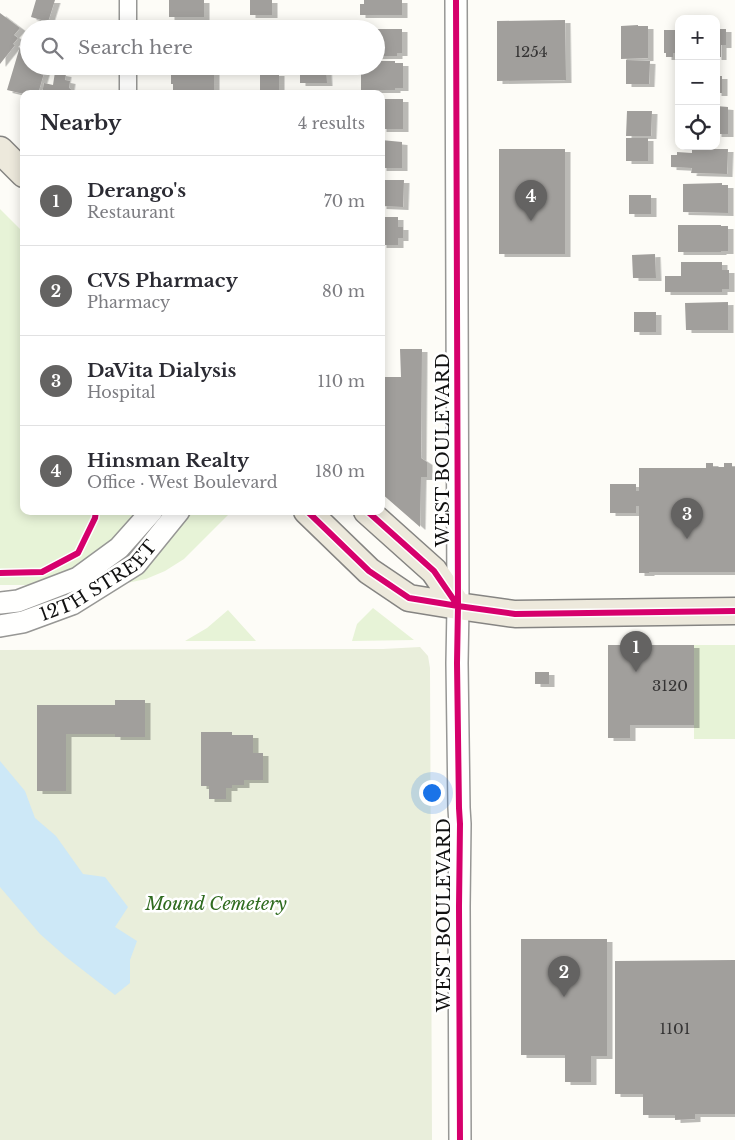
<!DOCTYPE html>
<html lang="en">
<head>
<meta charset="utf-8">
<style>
	body { margin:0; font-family:"Libre Baskerville",serif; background:#f7f7f7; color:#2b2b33 }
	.controls { position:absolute; right:15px; top:15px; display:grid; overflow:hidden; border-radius:10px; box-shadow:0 2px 12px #0003 }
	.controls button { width:45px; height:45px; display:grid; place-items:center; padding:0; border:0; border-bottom:1px solid #e1e1e2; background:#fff; color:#2b2b33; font:25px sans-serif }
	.you { position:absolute; left:431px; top:792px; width:18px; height:18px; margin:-12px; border:4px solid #fff; border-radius:50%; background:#1a73e8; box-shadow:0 0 0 8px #1a73e833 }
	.badge { display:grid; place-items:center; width:32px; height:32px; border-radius:50%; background:#646362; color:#fff; font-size:16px; font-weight:700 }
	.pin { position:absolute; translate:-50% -41px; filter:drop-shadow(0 1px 2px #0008) }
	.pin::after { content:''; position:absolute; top:26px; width:18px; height:15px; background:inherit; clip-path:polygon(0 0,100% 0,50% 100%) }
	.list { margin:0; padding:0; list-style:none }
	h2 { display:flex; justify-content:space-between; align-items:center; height:65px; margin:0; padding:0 20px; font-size:21px }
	h2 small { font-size:16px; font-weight:400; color:#7c7c81 }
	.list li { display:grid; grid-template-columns:32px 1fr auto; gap:15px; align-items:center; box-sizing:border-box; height:90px; padding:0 20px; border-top:1px solid #e1e1e2 }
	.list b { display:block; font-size:19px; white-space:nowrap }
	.list p { margin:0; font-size:16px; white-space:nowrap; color:#7c7c81 }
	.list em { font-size:16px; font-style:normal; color:#7c7c81 }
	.icon { flex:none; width:28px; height:28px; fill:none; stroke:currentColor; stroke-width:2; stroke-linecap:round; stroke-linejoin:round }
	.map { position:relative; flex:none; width:735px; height:1140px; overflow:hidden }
	.search { position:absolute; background:#fff; box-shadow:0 2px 12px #0003; left:20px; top:20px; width:365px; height:55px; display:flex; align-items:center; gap:12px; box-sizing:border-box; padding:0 18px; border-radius:28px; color:#7c7c81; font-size:19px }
	.panel { position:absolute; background:#fff; box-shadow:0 2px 12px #0003; left:20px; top:90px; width:365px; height:425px; border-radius:10px }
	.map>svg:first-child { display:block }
</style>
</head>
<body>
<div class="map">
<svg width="735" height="1140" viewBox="0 0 735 1140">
	<defs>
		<filter id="shadow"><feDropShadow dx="5.5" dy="3" stdDeviation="0" flood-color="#0004"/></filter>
	</defs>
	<rect width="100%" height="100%" fill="#fdfcf7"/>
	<path fill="#e7f3d7" d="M 0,209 L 24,233 L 24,511 L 232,511 L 184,559 L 165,571 L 146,579 L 127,583 L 103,585 L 0,585 Z
		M 373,608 L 414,640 L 352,641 L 357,624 Z
		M 228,610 L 256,641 L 185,641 L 207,628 Z
		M 694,645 L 735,645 L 735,739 L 694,739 Z"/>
	<path fill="#e9eedb" d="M 420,647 L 428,656 L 430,668 L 432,1140 L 0,1140 L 0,650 L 383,649 Z"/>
	<path fill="#cde8f7" d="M 0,761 L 25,791 L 35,818 L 56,836 L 83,874 L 105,877 L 128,907 L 115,927 L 137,941 L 130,960 L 130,983 L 115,995 L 66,957 L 40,934 L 0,887 Z"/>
	<path fill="#a19f9c" filter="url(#shadow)" d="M 36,0 L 55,0 L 48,22 L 31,17 Z
		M 169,0 L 204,0 L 204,17 L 169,17 Z
		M 250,0 L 272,0 L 272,15 L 250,15 Z
		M 364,0 L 402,0 L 402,15 L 360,15 L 360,4 L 364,4 Z
		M 0,13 L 20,28 L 14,35 L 18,38 L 13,44 L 15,45 L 0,64 Z
		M 565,20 L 566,80 L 497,81 L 497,21 Z
		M 245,23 L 271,23 L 271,29 L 245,29 Z
		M 170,25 L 181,25 L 181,27 L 222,27 L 222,29 L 170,29 Z
		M 638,25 L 638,26 L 648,26 L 648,58 L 621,59 L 621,26 Z
		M 376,29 L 402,29 L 402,53 L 397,53 L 397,56 L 376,56 Z
		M 716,29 L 726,29 L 726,45 L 721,45 L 721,57 L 716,57 Z
		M 664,30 L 679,30 L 679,53 L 673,53 L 673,57 L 666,57 L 666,53 L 664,53 Z
		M 22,40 L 29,42 L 29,66 L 46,66 L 38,94 L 24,94 L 7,90 Z
		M 626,60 L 650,61 L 649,84 L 626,84 Z
		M 376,61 L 395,61 L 395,63 L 403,63 L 403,88 L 395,88 L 395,90 L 361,90 L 361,66 L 376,66 Z
		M 171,66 L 214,66 L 214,92 L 207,92 L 207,94 L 190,94 L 179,93 L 179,90 L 173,90 L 173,84 L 171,84 Z
		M 300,66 L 326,66 L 327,83 L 300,83 Z
		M 55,72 L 66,74 L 65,80 L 70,81 L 69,88 L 71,89 L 70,94 L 42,94 L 44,83 L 53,85 Z
		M 260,73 L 279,73 L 279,94 L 260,94 Z
		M 716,76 L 722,76 L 722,93 L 716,93 Z
		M 323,91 L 323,94 L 300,94 L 300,92 Z
		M 381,99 L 403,99 L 403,129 L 381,129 Z
		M 716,106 L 728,107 L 728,134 L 716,134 Z
		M 627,111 L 652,111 L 651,136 L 626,136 Z
		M 626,138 L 648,138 L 648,161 L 626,161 Z
		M 381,140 L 402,142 L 402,168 L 381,168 Z
		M 692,146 L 710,146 L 710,149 L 728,149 L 727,174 L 691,173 L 692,168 L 671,167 L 671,155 L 677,155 L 677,152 L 692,153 Z
		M 499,149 L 565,149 L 565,254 L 499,254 Z
		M 381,180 L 404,180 L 403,207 L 381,206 Z
		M 722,183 L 722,185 L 728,185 L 728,213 L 683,212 L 683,184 Z
		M 629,195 L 651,195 L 651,214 L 629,214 Z
		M 381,217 L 398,217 L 398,227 L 403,227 L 403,238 L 398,238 L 398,245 L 381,245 Z
		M 678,225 L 721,225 L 721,226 L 728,226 L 728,251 L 721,251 L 721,252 L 678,252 Z
		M 655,254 L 656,278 L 633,278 L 632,255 Z
		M 681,262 L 722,262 L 722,270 L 729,270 L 729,289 L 722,289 L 722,292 L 665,292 L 665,276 L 681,276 Z
		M 728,302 L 728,330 L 686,330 L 685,303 Z
		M 634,312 L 656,312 L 656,332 L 634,332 Z
		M 400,349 L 422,349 L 421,458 L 427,462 L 427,477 L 421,477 L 420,527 L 381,493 L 381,377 L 401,377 Z
		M 706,463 L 713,463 L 713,467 L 724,467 L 724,463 L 732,463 L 732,467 L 735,467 L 735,572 L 649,572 L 649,573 L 639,573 L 639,506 L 636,506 L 636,513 L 610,513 L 610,484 L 636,484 L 636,491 L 639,491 L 639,468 L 706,468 Z
		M 608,645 L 694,645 L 694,725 L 630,725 L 630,738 L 608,738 Z
		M 535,672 L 549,672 L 549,684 L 535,684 Z
		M 115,700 L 145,700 L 145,737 L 115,737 L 115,734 L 66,734 L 66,791 L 37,791 L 37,705 L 115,705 Z
		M 201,732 L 232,732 L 232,735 L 253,735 L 253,753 L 263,753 L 263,780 L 244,780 L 244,785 L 232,785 L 232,788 L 226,788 L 226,799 L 209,799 L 209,786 L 201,786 Z
		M 521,939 L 607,939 L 607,1056 L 591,1056 L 591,1082 L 565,1082 L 565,1055 L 521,1055 Z
		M 735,960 L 735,1114 L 695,1114 L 695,1119 L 675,1120 L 675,1115 L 643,1115 L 643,1094 L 615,1094 L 615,961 Z"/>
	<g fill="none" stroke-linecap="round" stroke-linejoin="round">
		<defs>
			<path id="minor" d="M 128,0 L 128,29
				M 128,66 L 128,94"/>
			<g id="tertiary">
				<path d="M 456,0 L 458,606 L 457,663 L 459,808 L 460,824 L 459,906 L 460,1140"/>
				<path d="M 0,603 L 18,601 L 78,578 L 119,548 L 152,511"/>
				<path id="s1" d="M 0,626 L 23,622 L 72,604 L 136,564 L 179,511"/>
			</g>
			<path id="primary" d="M 0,150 L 24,174
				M 307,511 L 369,571 L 409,598 L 458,606 L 515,614 L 735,611
				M 367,511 L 434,571 L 458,606"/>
		</defs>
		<use href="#minor" stroke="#979795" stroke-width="19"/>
		<use href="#tertiary" stroke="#979795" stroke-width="24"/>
		<use href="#primary" stroke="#858482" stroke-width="29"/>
		<use href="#minor" stroke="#fffffe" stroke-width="16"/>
		<use href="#tertiary" stroke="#fffffe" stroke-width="21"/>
		<use href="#primary" stroke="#ede9dc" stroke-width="26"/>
		<defs>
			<path id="cycleway" d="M 456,0 L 458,606 L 457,663 L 459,808 L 460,824 L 459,906 L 460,1140
				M 307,511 L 369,571 L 409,598 L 458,606 L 515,614 L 735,611
				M 367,511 L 434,571 L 458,606
				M 0,573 L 42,572 L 78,553 L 95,518 L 96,511"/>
		</defs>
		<use href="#cycleway" stroke="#fff" stroke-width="9"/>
		<use href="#cycleway" stroke="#d6006c" stroke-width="6"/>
	</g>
	<g text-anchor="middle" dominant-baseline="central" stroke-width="5" stroke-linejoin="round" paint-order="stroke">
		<g font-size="15" fill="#353434">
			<text x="531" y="51">1254</text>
			<text x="670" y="685">3120</text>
			<text x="675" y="1028">1101</text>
		</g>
		<g font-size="18" fill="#111" stroke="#fff">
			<text transform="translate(443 450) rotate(-90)">WEST BOULEVARD</text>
			<text stroke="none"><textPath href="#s1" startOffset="110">12TH STREET</textPath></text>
			<text transform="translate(444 915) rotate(-90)">WEST BOULEVARD</text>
		</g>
		<g font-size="18" font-style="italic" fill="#2f6b1f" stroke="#fff">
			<text x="216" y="904">Mound Cemetery</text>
		</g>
	</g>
</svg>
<div class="controls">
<button>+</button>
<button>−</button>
<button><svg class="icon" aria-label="locate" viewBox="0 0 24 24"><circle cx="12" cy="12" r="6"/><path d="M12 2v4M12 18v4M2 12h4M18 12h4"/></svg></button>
</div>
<div class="you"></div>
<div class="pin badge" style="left:636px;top:672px">1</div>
<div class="pin badge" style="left:564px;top:997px">2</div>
<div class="pin badge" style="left:687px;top:539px">3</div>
<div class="pin badge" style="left:531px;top:221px">4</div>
<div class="search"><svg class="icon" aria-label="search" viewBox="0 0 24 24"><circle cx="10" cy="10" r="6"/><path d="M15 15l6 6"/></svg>Search here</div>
<section class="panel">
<h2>Nearby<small>4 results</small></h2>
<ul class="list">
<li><span class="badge">1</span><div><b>Derango's</b><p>Restaurant</p></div><em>70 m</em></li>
<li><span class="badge">2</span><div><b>CVS Pharmacy</b><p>Pharmacy</p></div><em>80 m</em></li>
<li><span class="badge">3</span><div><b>DaVita Dialysis</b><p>Hospital</p></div><em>110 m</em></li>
<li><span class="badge">4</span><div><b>Hinsman Realty</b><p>Office · West Boulevard</p></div><em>180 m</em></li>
</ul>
</section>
</div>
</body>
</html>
